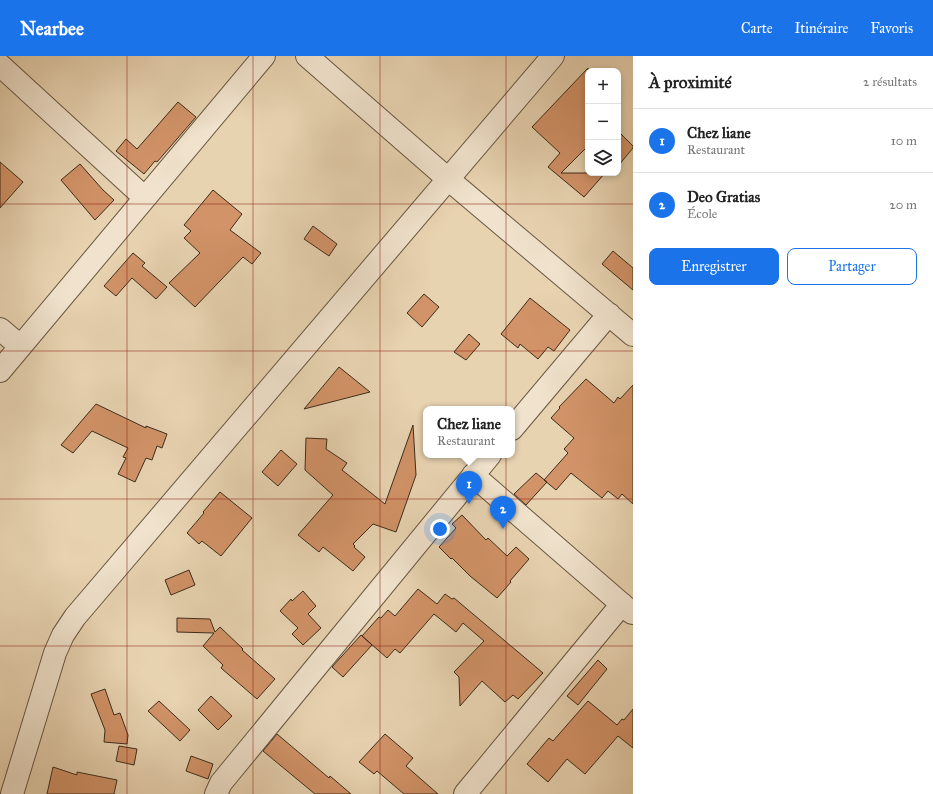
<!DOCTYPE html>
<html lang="fr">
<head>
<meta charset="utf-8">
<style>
	body { margin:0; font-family:"IM FELL Great Primer",serif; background:#f6f6f6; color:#222 }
	.controls { position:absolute; right:12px; top:12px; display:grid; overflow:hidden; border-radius:8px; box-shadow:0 2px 6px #0003 }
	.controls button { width:36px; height:36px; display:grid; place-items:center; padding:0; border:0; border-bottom:1px solid #e0e0e0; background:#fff; color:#222; font:20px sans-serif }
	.you { position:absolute; left:440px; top:473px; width:14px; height:14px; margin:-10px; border:3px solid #fff; border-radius:50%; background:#1a73e8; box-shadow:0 0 0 6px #1a73e833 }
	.badge { display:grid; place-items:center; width:26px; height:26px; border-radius:50%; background:#1a73e8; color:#fff; font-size:13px; font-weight:700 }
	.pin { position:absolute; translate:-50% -33px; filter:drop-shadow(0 1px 2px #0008) }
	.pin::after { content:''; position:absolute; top:21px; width:14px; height:12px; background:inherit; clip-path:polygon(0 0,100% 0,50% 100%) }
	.popup { position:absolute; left:423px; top:350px; width:92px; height:52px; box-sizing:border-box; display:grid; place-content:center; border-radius:8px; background:#fff; filter:drop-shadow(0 1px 3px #0005); font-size:13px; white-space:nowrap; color:#767676 }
	.popup b { font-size:15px; color:#222 }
	.popup::after { content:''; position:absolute; left:50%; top:100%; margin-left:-8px; border:8px solid transparent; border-top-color:#fff }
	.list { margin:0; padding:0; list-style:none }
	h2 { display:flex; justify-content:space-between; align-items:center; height:52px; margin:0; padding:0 16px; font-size:17px }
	h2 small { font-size:13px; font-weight:400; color:#767676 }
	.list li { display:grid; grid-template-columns:26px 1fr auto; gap:12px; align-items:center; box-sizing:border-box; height:64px; padding:0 16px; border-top:1px solid #e0e0e0 }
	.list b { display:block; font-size:15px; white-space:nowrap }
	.list p { margin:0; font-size:13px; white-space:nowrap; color:#767676 }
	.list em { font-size:13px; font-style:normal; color:#767676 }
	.actions { display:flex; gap:8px; padding:12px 16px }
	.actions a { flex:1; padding:9px 0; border:1px solid #1a73e8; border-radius:8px; text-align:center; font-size:14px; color:#1a73e8 }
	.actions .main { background:#1a73e8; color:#fff }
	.icon { flex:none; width:22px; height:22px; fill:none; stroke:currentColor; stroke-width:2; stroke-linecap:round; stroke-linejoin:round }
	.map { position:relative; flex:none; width:633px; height:738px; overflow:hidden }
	header { display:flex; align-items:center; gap:24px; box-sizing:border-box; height:56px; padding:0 20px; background:#1a73e8; color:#fff }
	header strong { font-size:19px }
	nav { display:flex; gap:22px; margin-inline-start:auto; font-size:14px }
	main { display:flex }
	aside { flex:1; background:#fff }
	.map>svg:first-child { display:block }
</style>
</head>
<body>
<header>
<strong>Nearbee</strong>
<nav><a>Carte</a><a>Itinéraire</a><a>Favoris</a></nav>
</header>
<main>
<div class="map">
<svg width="633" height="738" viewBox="0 0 633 738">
	<rect width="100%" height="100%" fill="#e8d3b1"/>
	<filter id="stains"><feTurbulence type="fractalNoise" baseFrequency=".005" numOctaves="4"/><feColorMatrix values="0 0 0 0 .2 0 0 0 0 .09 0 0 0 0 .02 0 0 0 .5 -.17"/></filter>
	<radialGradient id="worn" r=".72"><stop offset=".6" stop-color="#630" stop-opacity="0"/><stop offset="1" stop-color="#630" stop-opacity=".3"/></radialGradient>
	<path fill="#d29368" stroke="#3c2c1b" d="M 588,12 L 588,90 L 561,117 L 605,117 L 584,141 L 548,111 L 560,97 L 532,71 Z
		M 178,46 L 196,61 L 157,106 L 155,105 L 144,118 L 116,95 L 126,83 L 137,93 Z
		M 618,75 L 633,90 L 633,92 L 618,110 Z
		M 0,106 L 23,126 L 0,152 Z
		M 80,108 L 103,134 L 114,144 L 95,164 L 61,124 Z
		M 213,134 L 242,158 L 230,174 L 261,197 L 252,208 L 243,201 L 195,251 L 169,227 L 200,197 L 184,182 L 191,175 L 184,169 Z
		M 313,170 L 337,188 L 329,200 L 304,183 Z
		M 613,195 L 633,212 L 633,234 L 602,208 Z
		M 133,197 L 145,207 L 142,210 L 167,231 L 156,243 L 132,222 L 116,240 L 104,230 Z
		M 424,238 L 439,251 L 422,271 L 407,257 Z
		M 530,242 L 570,274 L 554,295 L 548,291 L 538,303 L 520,288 L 518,292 L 501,278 Z
		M 469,278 L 480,288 L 466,304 L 454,296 Z
		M 339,311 L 370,336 L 304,353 Z
		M 586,323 L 614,347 L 618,341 L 620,343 L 633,329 L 633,448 L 622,438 L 618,443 L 608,435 L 602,442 L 571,417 L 556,434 L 544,424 L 568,397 L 564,393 L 574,382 L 551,362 L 560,352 L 559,351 Z
		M 96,348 L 146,372 L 146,370 L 167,378 L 162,392 L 157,390 L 152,404 L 146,402 L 135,426 L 118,418 L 126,402 L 123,401 L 128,392 L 92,375 L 73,397 L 61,389 Z
		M 413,369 L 416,419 L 396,476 L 373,468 L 353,488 L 355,490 L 354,491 L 365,501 L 353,515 L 323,491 L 319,496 L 298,479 L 333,439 L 305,414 L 306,382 L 327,383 L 326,393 L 347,407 L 342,414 L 385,448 Z
		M 281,394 L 297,408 L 278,430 L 262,416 Z
		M 536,417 L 547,426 L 526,449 L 514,438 Z
		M 220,436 L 252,462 L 221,500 L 202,485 L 199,488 L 187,477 L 204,457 L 203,456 Z
		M 462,459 L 486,484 L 488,482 L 507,500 L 516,491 L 529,503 L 510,525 L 511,526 L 497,542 L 470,520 L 452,502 L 451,503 L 439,491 L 456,472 L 452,468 Z
		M 189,514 L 195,529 L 171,539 L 165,524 Z
		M 418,533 L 437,548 L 445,538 L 452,543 L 454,542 L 543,617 L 518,643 L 513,639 L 505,646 L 482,625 L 460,650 L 459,621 L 454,616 L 484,585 L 463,567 L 456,576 L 434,558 L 400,597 L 395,593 L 387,602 L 362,580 L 379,561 L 381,562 L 388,554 L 395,560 Z
		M 303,535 L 316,550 L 308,558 L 321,572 L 303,589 L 292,578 L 298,572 L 280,555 L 291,543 L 292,545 Z
		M 177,562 L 210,563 L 215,576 L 220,571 L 243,593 L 242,594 L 275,623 L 257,643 L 221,612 L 223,609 L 203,590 L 214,577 L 177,576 Z
		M 361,579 L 372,589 L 343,621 L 332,611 Z
		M 598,604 L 607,613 L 578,649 L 567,640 Z
		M 105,633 L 114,659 L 120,657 L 128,679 L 127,688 L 104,686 L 105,674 L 91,638 Z
		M 211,640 L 232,660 L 218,674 L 198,654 Z
		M 159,645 L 190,674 L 180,685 L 148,655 Z
		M 588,645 L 617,669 L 622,663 L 624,664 L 633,653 L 633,692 L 618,680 L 585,718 L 567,703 L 548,726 L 527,708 L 549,682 L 553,685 Z
		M 277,678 L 329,722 L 330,720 L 351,738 L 315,738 L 263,695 Z
		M 385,678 L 413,702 L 406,710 L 438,738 L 404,738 L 377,715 L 374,718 L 359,706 Z
		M 119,690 L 137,693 L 134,709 L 116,705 Z
		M 191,700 L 213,708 L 208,723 L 186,715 Z
		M 53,711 L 77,719 L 77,716 L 117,724 L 114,738 L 47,738 Z"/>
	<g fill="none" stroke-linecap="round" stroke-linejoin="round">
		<defs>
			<path id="minor" d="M 307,0 L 448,123 L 633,279
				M 0,9 L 145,142
				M 0,273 L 20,290
				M 0,315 L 264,0
				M 512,373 L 609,258
				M 473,419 L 632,557
				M 12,738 L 55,597 L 63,579 L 75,561 L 553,0
				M 216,738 L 221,727 L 490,399
				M 465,738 L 622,548"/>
		</defs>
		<use href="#minor" stroke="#675640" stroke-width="24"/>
		<use href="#minor" stroke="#f0e2cc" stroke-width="22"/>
	</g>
	<path fill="none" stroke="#8f2418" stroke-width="1" stroke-opacity="0.55" d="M 127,0 L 127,738M 253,0 L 253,738M 380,0 L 380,738M 506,0 L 506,738M 0,148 L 633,148M 0,295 L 633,295M 0,443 L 633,443M 0,590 L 633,590"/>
	<rect width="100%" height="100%" filter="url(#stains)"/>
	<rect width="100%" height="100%" fill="url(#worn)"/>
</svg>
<div class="controls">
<button>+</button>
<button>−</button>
<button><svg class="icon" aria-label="layers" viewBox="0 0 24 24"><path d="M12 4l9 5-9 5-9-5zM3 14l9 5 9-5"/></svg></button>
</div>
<div class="you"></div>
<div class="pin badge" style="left:469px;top:448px">1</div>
<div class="popup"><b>Chez liane</b>Restaurant</div>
<div class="pin badge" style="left:503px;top:473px">2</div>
</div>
<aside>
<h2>À proximité<small>2 résultats</small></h2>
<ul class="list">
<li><span class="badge">1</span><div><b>Chez liane</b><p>Restaurant</p></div><em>10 m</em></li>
<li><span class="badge">2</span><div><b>Deo Gratias</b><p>École</p></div><em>20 m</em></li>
</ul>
<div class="actions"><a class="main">Enregistrer</a><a>Partager</a></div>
</aside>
</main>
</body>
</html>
